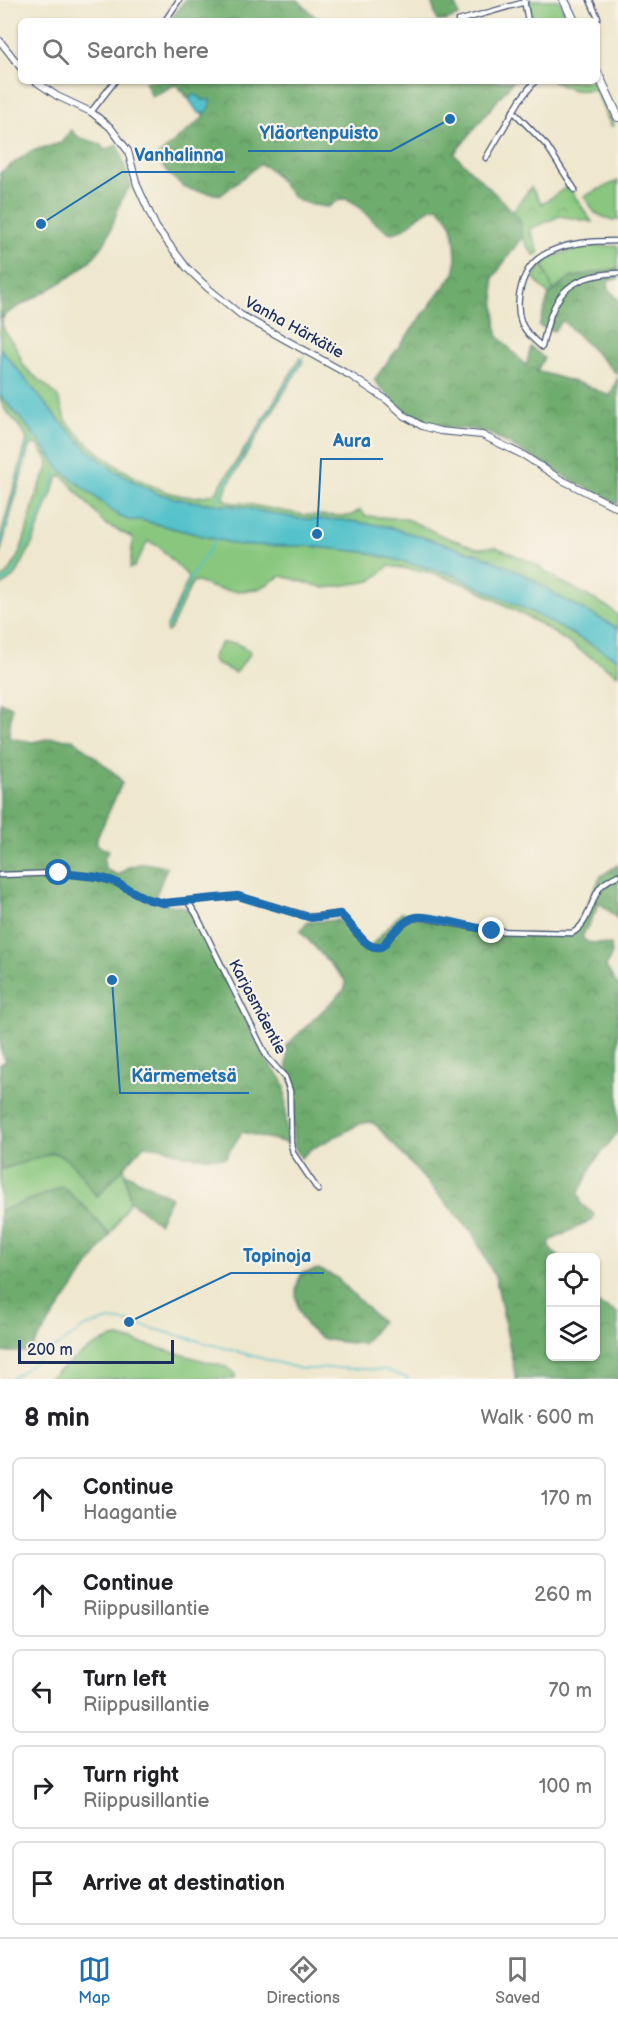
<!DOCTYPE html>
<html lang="en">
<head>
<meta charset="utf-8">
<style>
	body { margin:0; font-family:"Balsamiq Sans",sans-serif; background:#f6f6f6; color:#202124 }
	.controls { position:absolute; right:18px; bottom:18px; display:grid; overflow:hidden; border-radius:9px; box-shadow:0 2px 4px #0004 }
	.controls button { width:54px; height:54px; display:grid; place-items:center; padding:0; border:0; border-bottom:2px solid #e0e0e0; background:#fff; color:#202124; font:30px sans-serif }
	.scale { position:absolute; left:18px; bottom:15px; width:156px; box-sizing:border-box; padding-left:6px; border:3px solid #1b2f5e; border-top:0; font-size:16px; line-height:21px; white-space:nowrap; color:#1b2f5e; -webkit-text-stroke:4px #f7f3e8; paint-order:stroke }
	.stop { position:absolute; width:18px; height:18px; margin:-14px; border:4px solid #1f6fb2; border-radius:50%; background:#fff }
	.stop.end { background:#1f6fb2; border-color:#fff; box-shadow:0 2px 6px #0008 }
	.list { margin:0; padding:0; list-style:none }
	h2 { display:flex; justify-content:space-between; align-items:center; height:78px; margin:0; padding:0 24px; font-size:26px }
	h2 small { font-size:20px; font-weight:400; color:#757577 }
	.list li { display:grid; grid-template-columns:39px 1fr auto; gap:18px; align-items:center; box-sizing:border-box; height:84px; margin:0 12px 12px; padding:0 12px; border:2px solid #e0e0e0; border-radius:9px }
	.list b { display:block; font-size:22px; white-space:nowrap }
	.list p { margin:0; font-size:20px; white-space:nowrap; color:#757577 }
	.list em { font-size:20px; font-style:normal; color:#757577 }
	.icon { flex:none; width:33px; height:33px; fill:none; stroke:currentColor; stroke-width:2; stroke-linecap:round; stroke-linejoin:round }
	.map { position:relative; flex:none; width:618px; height:1379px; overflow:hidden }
	.search { position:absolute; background:#fff; box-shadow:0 2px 4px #0004; left:18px; right:18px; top:18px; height:66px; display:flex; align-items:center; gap:15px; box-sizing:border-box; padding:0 21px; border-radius:9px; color:#757577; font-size:22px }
	.sheet { height:558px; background:#fff }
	nav { display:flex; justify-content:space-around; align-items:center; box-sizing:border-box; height:84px; border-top:2px solid #e0e0e0; background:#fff; font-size:16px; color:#757577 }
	nav a { display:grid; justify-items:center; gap:3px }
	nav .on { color:#1f6fb2 }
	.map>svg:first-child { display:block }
</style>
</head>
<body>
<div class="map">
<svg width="618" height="1379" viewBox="0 0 618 1379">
	<defs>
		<pattern id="forest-crowns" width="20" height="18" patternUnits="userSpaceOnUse" patternTransform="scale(1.5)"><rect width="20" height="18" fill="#6eac6d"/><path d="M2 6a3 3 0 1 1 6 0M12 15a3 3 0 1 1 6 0" fill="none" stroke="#5a8c5d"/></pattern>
		<pattern id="park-crowns" width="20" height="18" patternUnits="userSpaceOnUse" patternTransform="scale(1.5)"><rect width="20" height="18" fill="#89c77e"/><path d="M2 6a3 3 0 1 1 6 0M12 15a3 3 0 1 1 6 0" fill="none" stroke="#6fa26a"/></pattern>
	</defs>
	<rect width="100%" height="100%" fill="#f7f3e8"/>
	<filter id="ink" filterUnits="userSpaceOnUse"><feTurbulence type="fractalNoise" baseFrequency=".0167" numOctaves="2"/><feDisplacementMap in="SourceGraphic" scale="12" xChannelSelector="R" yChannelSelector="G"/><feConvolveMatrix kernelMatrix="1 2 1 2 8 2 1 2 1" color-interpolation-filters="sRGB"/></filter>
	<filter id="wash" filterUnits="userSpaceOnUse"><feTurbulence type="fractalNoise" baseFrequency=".008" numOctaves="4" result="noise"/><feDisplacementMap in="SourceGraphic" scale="24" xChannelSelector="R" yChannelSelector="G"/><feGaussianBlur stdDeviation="1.35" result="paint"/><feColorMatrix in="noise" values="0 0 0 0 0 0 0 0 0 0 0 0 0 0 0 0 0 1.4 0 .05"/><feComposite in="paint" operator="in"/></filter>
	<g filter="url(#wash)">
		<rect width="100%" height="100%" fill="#efe7ce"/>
		<path fill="#89c77e" stroke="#527b6e" stroke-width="1.5" d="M 529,0 L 559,0 L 569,21 L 532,21 Z
			M 553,81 L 596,81 L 614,125 L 611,126 L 595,89 C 576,92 571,91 553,81 Z
			M 618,181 L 618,220 L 612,221 L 595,213 L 584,196 Z
			M 581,246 L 618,246 L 618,268 L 570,278 L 553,291 L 542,261 Z
			M 5,315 C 3,318 1,319 2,323 C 2,333 14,342 18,351 C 21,357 20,362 25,367 C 34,377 47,385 56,395 C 63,403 61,415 69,424 C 96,456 173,513 216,492 L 254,435 L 300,358 L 303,361 L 228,484 L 224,496 C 227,504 233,503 241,503 L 304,515 L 350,516 L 360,510 L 366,516 L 407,519 L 443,536 L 477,548 L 496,547 L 533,563 L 560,581 L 606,606 L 618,615 L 618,628 L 558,596 L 527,576 L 486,557 L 389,527 L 342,520 L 300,519 L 240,507 L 187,501 L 155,493 L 115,471 L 88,450 L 56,417 L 0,348 L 0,318 Z
			M 0,395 L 40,441 L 59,468 L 119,516 L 128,520 L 141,520 L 239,545 L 307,546 L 365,552 L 452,574 L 532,612 L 618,659 L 618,675 L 540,624 L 470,586 L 433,573 L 389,566 L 371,581 L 334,587 L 325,588 L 282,576 C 272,579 269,586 257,589 C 242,592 226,592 211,587 C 204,585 199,582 193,581 L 170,630 L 167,632 L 166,629 L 188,580 L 187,575 L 158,546 L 148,541 L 134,567 L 130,568 L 133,538 L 105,524 L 63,476 L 58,477 L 33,542 L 16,575 L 0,587 L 0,581 C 26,558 27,519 39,488 C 42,479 48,471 49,462 L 38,445 L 34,444 L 29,447 L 0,554 L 0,538 L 27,440 C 22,423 0,412 0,395 Z
			M 221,643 L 235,643 L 249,650 L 250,654 L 235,673 L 215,663 L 212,657 Z
			M 53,1153 C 73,1157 85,1182 97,1197 L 124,1167 L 130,1201 L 110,1235 L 86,1208 L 58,1189 L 0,1211 L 0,1170 Z
			M 119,1337 L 226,1367 L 235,1373 L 235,1379 L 47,1379 C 66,1366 97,1339 119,1337 Z"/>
		<path fill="url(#forest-crowns)" stroke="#446e66" stroke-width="1.5" d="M 185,0 L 298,0 L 319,21 L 170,21 Z
			M 431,0 L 454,0 L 459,16 L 445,21 L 437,21 Z
			M 145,81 L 380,81 L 382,83 L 384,81 L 513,81 L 454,154 L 519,217 L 522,229 L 522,237 L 493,278 L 497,335 L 526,366 L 531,347 L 544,358 L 537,371 L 585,385 L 610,396 L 618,377 L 618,504 L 568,478 L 491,434 L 472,429 L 449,428 L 422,422 L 395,403 L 374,380 L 454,273 C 458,263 455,232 450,222 C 447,216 442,213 438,207 C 420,208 410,231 392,233 C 374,228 358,200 345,199 C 339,198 333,205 328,207 C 317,206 303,204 295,198 C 281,187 279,171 260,164 L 221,195 L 192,190 L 183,186 L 172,177 L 155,158 L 204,117 L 176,84 L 152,97 Z
			M 71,130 L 78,137 L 100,144 L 104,150 L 118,145 L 131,186 C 116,200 115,230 102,247 C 77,281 34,295 0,318 L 0,173 L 31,151 L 61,143 Z
			M 618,268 L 618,279 L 608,280 L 609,290 L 618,299 L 618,375 L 562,320 L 554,331 L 539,326 L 549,295 L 570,278 Z
			M 0,702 L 12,707 L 9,735 L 10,738 L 32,742 L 51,738 L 73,739 L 118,776 L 122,783 L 97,838 L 97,844 L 102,848 L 109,850 L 104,859 L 105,869 L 118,875 L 128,867 L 144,863 L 167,867 L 153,903 L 181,906 L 189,910 L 267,1062 L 281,1078 L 285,1086 L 287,1143 L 242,1132 L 225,1158 L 188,1156 L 162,1147 L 144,1145 L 97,1197 C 85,1182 73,1157 53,1153 L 0,1170 L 0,1064 L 6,1061 L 0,1049 Z
			M 618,865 L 618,919 L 600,903 L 582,937 L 587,942 L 611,945 L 612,953 L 606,967 L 618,986 L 618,1132 L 594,1162 L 579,1193 L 581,1204 L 594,1214 L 593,1219 L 550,1241 C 548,1250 554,1254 561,1257 L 550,1258 L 550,1356 L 596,1356 L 596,1303 L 618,1313 L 618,1379 L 516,1379 L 496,1279 L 472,1232 L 375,1124 L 369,1122 L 360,1124 L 311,1149 L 301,1158 L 294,1146 L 293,1137 L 292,1086 L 287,1071 L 287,1045 L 344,990 L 346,984 L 344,979 L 300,931 L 308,922 L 338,920 L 346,926 L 365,952 L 402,912 L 421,919 L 492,934 L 573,935 L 601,876 Z
			M 125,1173 L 171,1197 L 158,1223 L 130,1201 Z
			M 62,1186 L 86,1208 L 110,1235 L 29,1352 L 0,1352 L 0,1211 L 52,1192 Z
			M 318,1269 L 336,1277 L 381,1322 L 363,1344 C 349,1342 332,1343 320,1337 C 299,1325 289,1293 302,1273 Z"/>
		<path fill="url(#park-crowns)" stroke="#527b6e" stroke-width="1.5" d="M 568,186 L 592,222 L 560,216 L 530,229 L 539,253 L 534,255 C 530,250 525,244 523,238 C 518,226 525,223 513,211 L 531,187 L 542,204 Z
			M 543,265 L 553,291 L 549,295 L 533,277 Z"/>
		<path fill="#54c2ca" stroke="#387894" stroke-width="1.5" d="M 193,95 L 199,96 L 202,100 L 210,100 L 210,106 L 206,113 L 198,113 L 189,99 Z
			M 0,348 L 56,417 L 88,450 L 115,471 L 155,493 L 187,501 L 240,507 L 300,519 L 342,520 L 389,527 L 486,557 L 527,576 L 558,596 L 618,628 L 618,659 L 532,612 L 452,574 L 365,552 L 307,546 L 239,545 L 141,520 L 128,520 L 119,516 L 59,468 L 40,441 L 0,395 Z"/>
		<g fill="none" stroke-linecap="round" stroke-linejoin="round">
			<path stroke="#54c2ca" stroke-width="1.5" d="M 218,506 L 218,500 L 226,483 L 306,353
				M 0,547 L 28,443 L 36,436
				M 0,584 C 4,580 11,576 14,571 C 18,566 19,560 22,554 C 39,528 45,496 59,468
				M 168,628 L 191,577 L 216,539
				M 11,1379 L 85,1327 L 109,1320 L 129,1322 L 301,1369 L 332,1368 L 386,1370 L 409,1379"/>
		</g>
	</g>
	<g filter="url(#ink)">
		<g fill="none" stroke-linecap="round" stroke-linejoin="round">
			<defs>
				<path id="minor" d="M 524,0 L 528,21
					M 590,0 L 598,18
					M 165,21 L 179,0
					M 458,21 L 525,2
					M 513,111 L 547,146 L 575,190
					M 91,112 L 115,81
					M 486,158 L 520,100 L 535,81
					M 618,241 C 593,241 564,242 542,256 C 522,268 514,301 521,322 C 525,332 534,340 542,347 C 553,297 563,276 618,273
					M 0,875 L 59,873 L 97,877 L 113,881 L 147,899 L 164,903 L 238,896 L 311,917 L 340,914 C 353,924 368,957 384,944 C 393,932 407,917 422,917 L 492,931 L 572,933 C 588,925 590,903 599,889 C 603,882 611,879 618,875
					M 188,902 L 196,914 L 267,1057 L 285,1077 L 290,1091 L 291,1143 L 293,1153 L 318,1190"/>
				<path id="tertiary" d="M 0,41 L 21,68
					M 35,81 L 57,96 L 91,112 L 110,127 L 128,151 L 137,185 L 156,227 L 187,268 L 209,289 L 241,315 L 351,376 L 387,400 L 405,416 L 422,426 L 440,431 L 482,435 L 525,456 L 560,479 L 618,508"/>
				<path id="trunk" d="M 564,0 L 574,21
					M 597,72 L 618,117"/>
			</defs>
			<use href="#minor" stroke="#3b4b6f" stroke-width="7"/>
			<use href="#tertiary" stroke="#3b4b6f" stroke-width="8"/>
			<use href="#trunk" stroke="#3b4b6f" stroke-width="10"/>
			<use href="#minor" stroke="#fff" stroke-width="4.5"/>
			<use href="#tertiary" stroke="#fff" stroke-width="6"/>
			<use href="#trunk" stroke="#fff" stroke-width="8"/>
		</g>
	</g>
	<g fill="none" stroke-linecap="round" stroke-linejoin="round" filter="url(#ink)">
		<path stroke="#1f6fb2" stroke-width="8" d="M 59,873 L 97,877 L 113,881 L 147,899 L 164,903 L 238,896 L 311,918 L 340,914 C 353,924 368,957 384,945 C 390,935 405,919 416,917 C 430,915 475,928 492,931"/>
	</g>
	<g text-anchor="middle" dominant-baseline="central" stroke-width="4.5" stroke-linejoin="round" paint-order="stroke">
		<g font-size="16" fill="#1b2f5e" stroke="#f7f3e8">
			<text transform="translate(294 328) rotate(29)">Vanha Härkätie</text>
			<text transform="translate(257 1007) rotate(62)">Karjasmäentie</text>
		</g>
	</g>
	<path fill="none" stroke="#1f6fb2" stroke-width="2" d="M450 119L391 151H248M41 224L122 172H235M317 534L321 459H383M112 980L120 1093H249M129 1322L231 1273H324"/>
	<g fill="#1f6fb2" stroke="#f7f3e8" stroke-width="2">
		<circle cx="450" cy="119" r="6"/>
		<circle cx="41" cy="224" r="6"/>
		<circle cx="317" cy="534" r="6"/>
		<circle cx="112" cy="980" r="6"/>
		<circle cx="129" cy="1322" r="6"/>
	</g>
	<g font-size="18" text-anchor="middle" font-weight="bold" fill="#1f6fb2" stroke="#f7f3e8" stroke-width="4.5" stroke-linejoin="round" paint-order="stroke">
		<text x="319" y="139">Yläortenpuisto</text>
		<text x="179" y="161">Vanhalinna</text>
		<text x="352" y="447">Aura</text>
		<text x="184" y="1082">Kärmemetsä</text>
		<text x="277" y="1262">Topinoja</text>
	</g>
</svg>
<div class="controls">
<button><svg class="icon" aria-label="locate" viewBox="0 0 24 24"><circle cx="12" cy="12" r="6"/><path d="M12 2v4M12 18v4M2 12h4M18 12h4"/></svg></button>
<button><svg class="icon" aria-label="layers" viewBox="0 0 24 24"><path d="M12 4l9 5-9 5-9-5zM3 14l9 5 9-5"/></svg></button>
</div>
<div class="scale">200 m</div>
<div class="stop" style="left:59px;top:873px"></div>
<div class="stop end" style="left:492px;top:931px"></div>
<div class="search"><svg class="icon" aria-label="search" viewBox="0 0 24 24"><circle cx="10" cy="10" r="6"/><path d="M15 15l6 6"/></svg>Search here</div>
</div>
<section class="sheet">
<h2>8 min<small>Walk · 600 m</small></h2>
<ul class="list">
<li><svg class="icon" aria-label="ahead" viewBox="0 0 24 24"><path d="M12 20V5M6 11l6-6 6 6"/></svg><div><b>Continue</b><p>Haagantie</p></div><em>170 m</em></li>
<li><svg class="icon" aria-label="ahead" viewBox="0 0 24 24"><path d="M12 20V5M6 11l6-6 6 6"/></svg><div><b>Continue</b><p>Riippusillantie</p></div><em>260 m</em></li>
<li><svg class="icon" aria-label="left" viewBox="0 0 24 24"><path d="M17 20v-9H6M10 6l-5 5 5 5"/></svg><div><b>Turn left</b><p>Riippusillantie</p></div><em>70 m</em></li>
<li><svg class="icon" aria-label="right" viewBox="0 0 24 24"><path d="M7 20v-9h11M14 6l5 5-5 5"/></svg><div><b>Turn right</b><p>Riippusillantie</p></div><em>100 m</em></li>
<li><svg class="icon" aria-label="arrive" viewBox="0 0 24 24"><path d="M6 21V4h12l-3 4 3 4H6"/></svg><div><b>Arrive at destination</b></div></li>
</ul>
</section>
<nav>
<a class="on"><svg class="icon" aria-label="map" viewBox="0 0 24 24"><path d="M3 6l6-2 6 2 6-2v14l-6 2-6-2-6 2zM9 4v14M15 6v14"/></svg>Map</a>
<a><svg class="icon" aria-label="directions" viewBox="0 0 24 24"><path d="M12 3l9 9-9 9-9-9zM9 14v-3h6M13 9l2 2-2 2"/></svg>Directions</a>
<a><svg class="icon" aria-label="saved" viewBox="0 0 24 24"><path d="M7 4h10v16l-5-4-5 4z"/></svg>Saved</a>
</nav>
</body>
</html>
